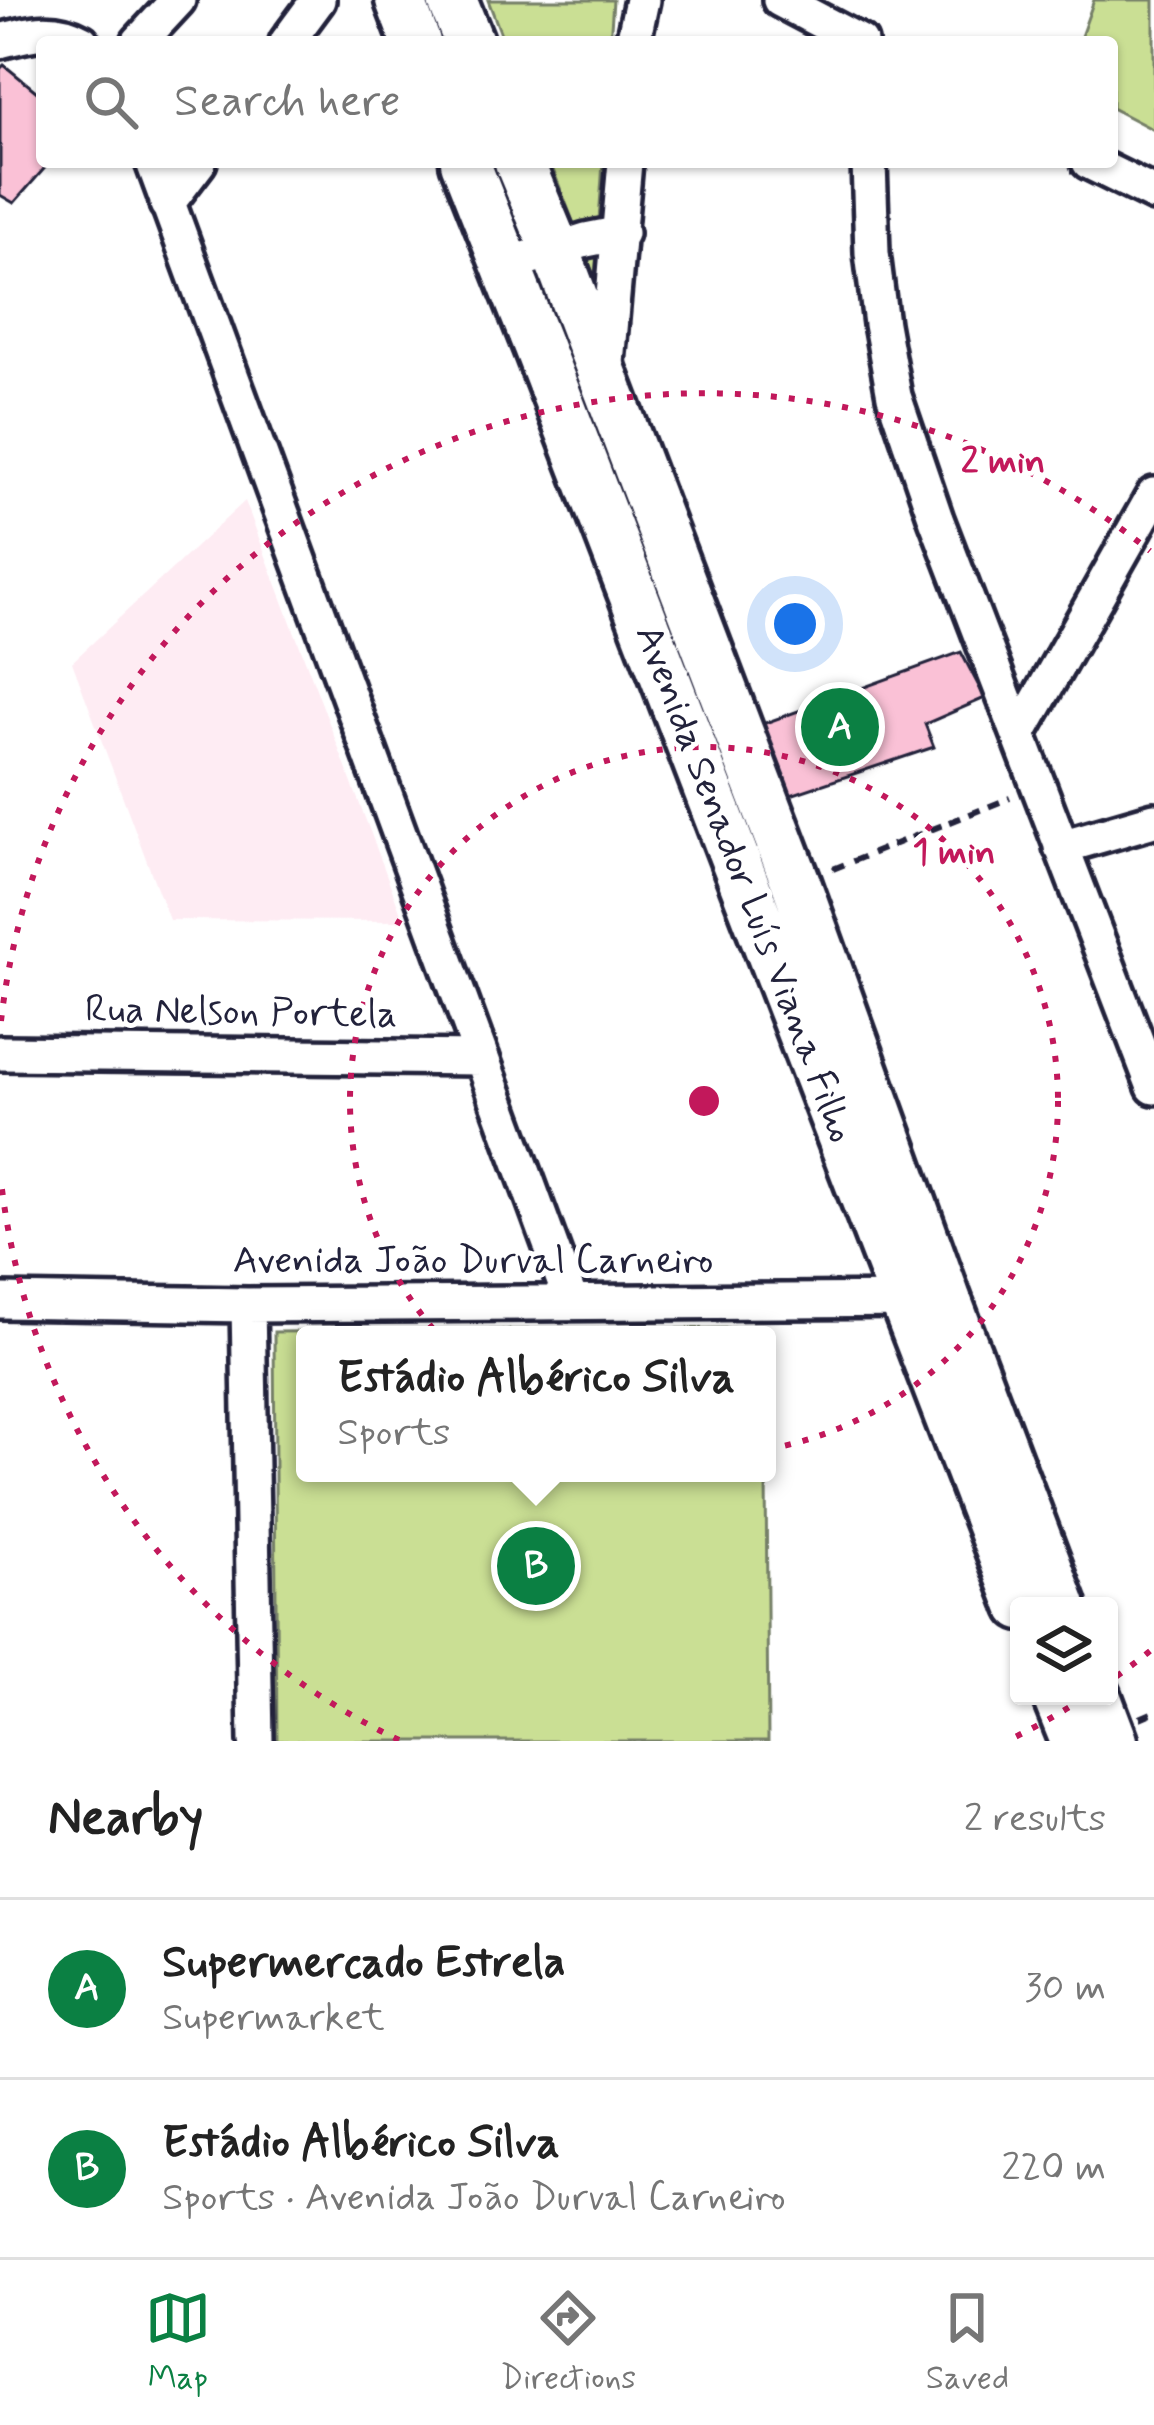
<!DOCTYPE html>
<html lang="en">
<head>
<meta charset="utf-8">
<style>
	body { margin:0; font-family:Mynerve,sans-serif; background:#f2f2f2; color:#222 }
	.controls { position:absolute; right:36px; bottom:36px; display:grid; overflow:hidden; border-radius:12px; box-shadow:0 3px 9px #0004 }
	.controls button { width:108px; height:108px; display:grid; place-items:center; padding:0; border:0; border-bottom:3px solid #e0e0e0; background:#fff; color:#222; font:60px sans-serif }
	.you { position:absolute; left:795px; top:624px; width:42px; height:42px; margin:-30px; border:9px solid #fff; border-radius:50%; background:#1a73e8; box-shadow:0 0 0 18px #1a73e833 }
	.badge { display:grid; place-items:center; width:78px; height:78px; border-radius:50%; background:#0b8043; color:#fff; font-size:39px; font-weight:700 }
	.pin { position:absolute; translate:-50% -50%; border:6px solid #fff; box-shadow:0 3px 12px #0006 }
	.popup { position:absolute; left:296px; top:1326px; width:480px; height:156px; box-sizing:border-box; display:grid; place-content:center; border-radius:12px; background:#fff; filter:drop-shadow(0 3px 9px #0005); font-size:39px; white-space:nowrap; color:#767676 }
	.popup b { font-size:45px; color:#222 }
	.popup::after { content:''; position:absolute; left:50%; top:100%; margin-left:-24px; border:24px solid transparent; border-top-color:#fff }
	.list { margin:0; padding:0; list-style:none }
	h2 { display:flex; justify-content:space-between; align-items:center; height:156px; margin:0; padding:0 48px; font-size:51px }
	h2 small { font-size:39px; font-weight:400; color:#767676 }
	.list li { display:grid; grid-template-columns:78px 1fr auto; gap:36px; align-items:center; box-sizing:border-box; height:180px; padding:0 48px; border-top:3px solid #e0e0e0 }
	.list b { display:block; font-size:45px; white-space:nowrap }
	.list p { margin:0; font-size:39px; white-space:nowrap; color:#767676 }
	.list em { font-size:39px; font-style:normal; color:#767676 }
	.icon { flex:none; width:66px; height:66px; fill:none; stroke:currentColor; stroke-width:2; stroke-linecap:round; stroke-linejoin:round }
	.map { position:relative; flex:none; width:1154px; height:1741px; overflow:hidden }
	.search { position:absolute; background:#fff; box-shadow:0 3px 9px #0004; left:36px; right:36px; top:36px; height:132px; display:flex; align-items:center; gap:30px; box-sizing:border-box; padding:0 42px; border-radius:12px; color:#767676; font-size:45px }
	.sheet { height:516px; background:#fff }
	nav { display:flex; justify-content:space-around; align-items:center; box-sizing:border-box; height:168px; border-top:3px solid #e0e0e0; background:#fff; font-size:33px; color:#767676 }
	nav a { display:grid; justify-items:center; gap:6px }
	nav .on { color:#0b8043 }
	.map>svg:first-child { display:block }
</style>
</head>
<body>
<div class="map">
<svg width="1154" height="1741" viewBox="0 0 1154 1741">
	<rect width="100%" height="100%" fill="#fff"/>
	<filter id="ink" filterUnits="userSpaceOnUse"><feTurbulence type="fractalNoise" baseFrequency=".00833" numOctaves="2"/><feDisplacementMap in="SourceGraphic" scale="24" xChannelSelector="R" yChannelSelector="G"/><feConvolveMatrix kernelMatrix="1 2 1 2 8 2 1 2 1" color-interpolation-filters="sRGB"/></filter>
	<g filter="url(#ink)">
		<path fill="#feecf3" d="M 245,501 L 404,921 L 169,920 L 72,662 Z"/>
		<path fill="#cadf94" stroke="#768068" stroke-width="3" d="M 488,0 L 613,0 L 610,42 L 504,42 Z
			M 1094,0 L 1154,0 L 1154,130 L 1112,108 L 1112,42 L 1079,42 Z
			M 550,162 L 603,162 L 595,278 Z
			M 765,1328 L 765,1335 L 305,1335 L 305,1473 L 766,1473 L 768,1741 L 277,1741 L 274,1332 Z"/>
		<path fill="#fac1d6" stroke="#22223b" stroke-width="3" d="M 4,65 L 42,96 L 42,162 L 50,162 L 14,203 L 0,195 L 0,69 Z
			M 961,652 L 985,698 L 925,724 L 934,747 L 785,797 L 746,730 Z"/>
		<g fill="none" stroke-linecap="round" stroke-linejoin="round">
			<defs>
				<path id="minor" d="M 780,0 L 860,42
					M 0,41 C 30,33 53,26 82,42
					M 139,42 L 178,0
					M 287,42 L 318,0
					M 633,42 L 642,0
					M 153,162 L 571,1301
					M 869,162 L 872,253 L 881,324 L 894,396 L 936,519 L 1154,1087
					M 1089,162 L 1154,194
					M 167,204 L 199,162
					M 506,265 L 586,240 L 621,233
					M 606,374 L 625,162
					M 1019,734 L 1154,495
					M 1061,847 L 1154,820
					M 0,1053 L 482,1058
					M 0,1301 L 248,1305 L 922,1300
					M 248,1305 L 256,1741"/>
				<path id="secondary" d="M 400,0 L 416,42
					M 452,0 L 469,42
					M 465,162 L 537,344 L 1022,1606
					M 519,162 L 555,249 L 796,883 L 946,1299 L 1062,1606
					M 1057,1696 L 1075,1741
					M 1096,1696 L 1113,1741"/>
			</defs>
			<use href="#minor" stroke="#22223b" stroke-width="42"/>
			<use href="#secondary" stroke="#22223b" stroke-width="57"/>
			<path stroke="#22223b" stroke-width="6" stroke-dasharray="12 9" stroke-linecap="butt" d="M 833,869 L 1010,798
				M 1140,1718 L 1154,1712"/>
			<use href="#minor" stroke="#fff" stroke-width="33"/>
			<use href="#secondary" stroke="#fff" stroke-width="48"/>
		</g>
	</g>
	<g fill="none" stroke="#c2185b" stroke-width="6" stroke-dasharray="6 12">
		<circle cx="704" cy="1101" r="354"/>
		<path d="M1150 1651A708 708 0 0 1 1110 1681M1084 1698A708 708 0 0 1 1009 1740M399 1740A708 708 0 0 1 1 1181M1 1021A708 708 0 0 1 1150 551"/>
	</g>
	<g text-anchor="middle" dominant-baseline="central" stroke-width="10" stroke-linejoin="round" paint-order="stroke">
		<g font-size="39" fill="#22223b" stroke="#fff">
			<text transform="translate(744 884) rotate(69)">Avenida Senador Luís Viana Filho</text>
			<text transform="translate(241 1013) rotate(1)">Rua Nelson Portela</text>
			<text x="473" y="1261">Avenida João Durval Carneiro</text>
		</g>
	</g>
	<circle cx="704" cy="1101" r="18" fill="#c2185b" stroke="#fff" stroke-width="6"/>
	<g font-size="36" text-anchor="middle" font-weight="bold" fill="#c2185b" stroke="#fff" stroke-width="10" stroke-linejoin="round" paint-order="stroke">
		<text x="1003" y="472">2 min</text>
		<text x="954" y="863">1 min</text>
	</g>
</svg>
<div class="controls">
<button><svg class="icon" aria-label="layers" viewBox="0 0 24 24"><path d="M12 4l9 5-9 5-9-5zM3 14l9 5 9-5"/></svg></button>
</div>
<div class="you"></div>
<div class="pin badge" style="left:840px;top:727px">A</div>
<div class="pin badge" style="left:536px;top:1566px">B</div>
<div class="popup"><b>Estádio Albérico Silva</b>Sports</div>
<div class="search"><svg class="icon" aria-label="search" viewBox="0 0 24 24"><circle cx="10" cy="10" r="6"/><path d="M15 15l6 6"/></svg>Search here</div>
</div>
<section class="sheet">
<h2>Nearby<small>2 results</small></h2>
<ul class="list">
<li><span class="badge">A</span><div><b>Supermercado Estrela</b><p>Supermarket</p></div><em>30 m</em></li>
<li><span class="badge">B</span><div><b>Estádio Albérico Silva</b><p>Sports · Avenida João Durval Carneiro</p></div><em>220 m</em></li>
</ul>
</section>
<nav>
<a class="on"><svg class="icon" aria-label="map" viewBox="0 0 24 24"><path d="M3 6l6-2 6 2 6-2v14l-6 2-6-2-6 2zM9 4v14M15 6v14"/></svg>Map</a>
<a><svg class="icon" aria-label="directions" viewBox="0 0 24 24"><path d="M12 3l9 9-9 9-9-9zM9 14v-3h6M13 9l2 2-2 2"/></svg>Directions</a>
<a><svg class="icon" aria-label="saved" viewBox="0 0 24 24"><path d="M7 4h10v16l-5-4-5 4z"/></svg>Saved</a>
</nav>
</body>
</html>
